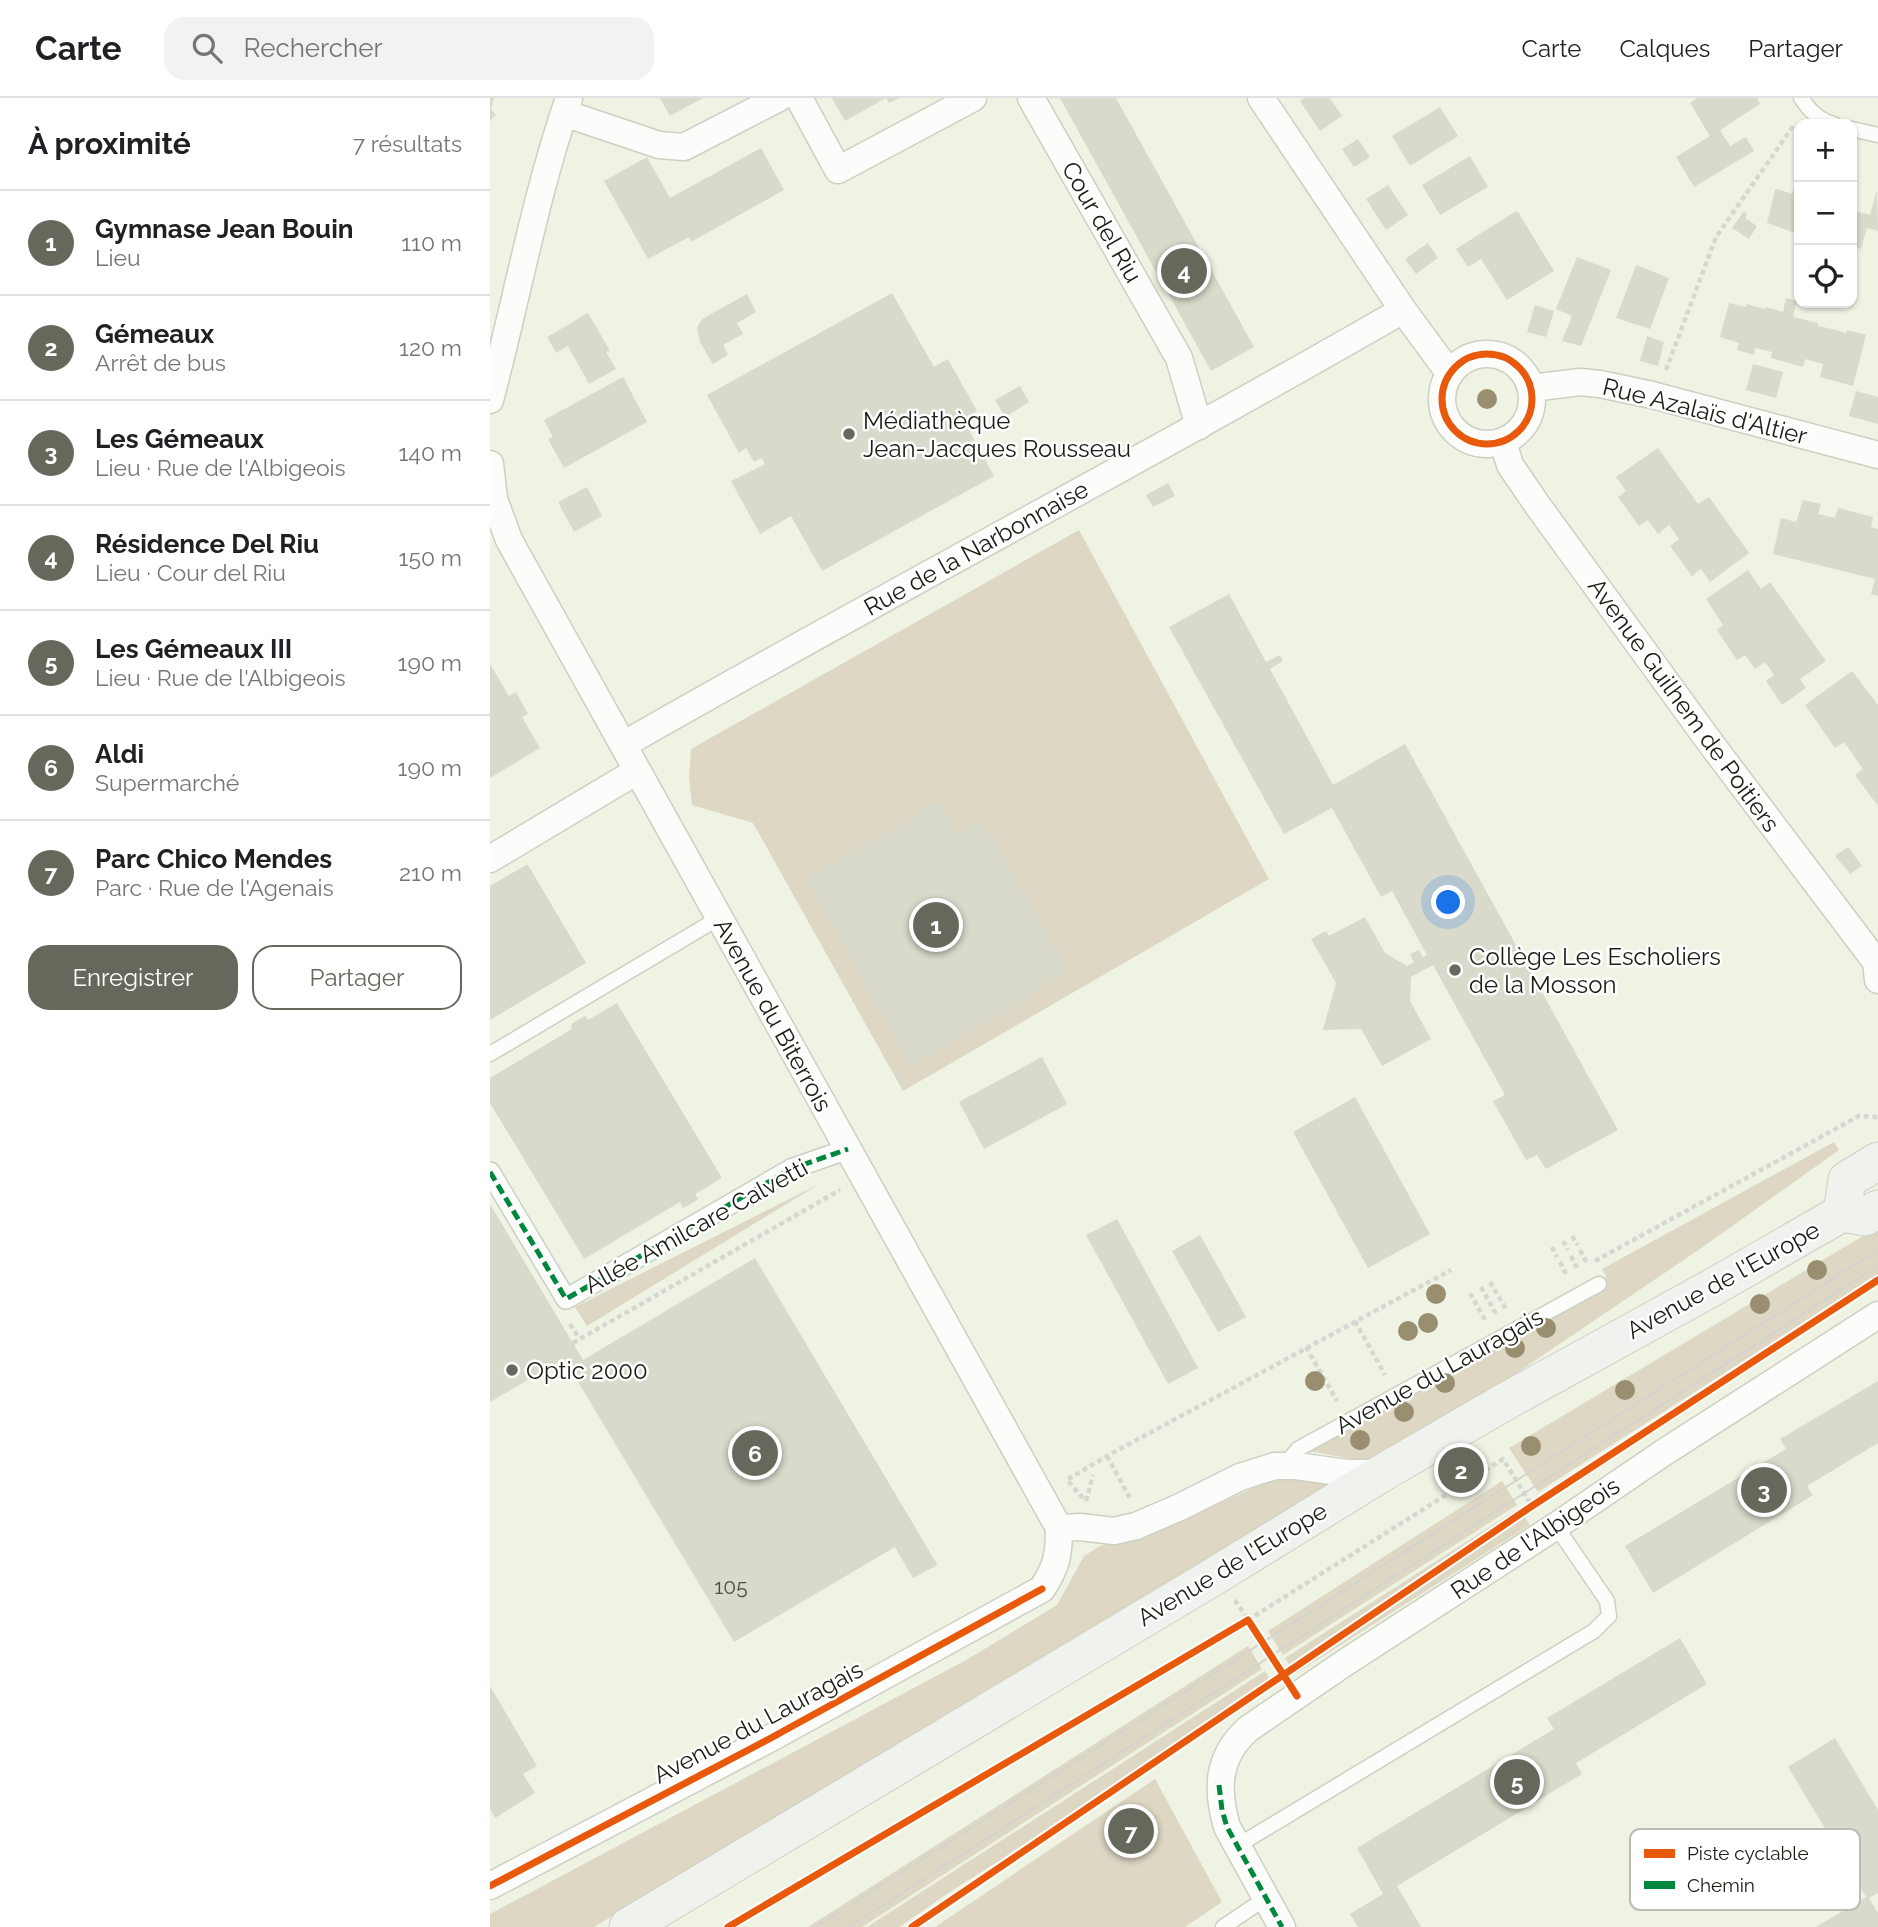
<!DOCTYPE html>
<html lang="fr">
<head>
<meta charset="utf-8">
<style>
	body { margin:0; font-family:Raleway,sans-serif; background:#f2f2f2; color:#202124 }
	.controls { position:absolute; right:21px; top:21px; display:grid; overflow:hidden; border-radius:14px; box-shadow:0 2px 5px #0004 }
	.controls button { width:63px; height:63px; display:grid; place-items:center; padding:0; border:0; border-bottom:2px solid #e0e0e0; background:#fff; color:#202124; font:35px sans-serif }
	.you { position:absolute; left:959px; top:805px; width:24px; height:24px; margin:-18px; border:5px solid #fff; border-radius:50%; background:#1a73e8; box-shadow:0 0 0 10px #1a73e833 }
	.badge { display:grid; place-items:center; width:46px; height:46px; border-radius:50%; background:#64695c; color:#fff; font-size:23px; font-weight:700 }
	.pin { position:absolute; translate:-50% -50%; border:4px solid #fff; box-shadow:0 2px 7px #0006 }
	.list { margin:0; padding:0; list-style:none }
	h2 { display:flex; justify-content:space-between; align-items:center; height:91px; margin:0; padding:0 28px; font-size:30px }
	h2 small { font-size:23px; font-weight:400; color:#757577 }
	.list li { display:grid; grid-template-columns:46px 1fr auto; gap:21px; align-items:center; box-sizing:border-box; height:105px; padding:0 28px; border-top:2px solid #e0e0e0 }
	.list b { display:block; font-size:26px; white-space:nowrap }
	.list p { margin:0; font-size:23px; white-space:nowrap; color:#757577 }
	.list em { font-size:23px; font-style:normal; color:#757577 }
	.actions { display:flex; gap:14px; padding:21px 28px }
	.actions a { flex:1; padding:16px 0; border:2px solid #64695c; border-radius:21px; text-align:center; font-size:24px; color:#64695c }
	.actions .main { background:#64695c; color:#fff }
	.icon { flex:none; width:38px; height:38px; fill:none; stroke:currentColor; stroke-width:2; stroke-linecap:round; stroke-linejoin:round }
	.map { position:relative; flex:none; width:1388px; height:1829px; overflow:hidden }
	header { display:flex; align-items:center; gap:42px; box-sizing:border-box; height:98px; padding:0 35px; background:#fff; border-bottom:2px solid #e0e0e0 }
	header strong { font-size:33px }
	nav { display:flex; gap:38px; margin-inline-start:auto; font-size:24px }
	.search { width:490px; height:63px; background:#f2f2f2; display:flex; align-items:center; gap:18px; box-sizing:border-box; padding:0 24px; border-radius:21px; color:#757577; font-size:26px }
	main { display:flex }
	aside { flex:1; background:#fff }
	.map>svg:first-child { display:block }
</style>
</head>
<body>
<header>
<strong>Carte</strong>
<div class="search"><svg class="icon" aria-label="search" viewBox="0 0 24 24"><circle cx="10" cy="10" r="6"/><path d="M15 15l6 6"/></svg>Rechercher</div>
<nav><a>Carte</a><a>Calques</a><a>Partager</a></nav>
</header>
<main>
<aside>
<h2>À proximité<small>7 résultats</small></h2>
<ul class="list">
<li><span class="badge">1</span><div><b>Gymnase Jean Bouin</b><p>Lieu</p></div><em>110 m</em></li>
<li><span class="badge">2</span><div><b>Gémeaux</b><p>Arrêt de bus</p></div><em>120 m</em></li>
<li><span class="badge">3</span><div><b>Les Gémeaux</b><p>Lieu · Rue de l'Albigeois</p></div><em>140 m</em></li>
<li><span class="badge">4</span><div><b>Résidence Del Riu</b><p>Lieu · Cour del Riu</p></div><em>150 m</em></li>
<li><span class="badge">5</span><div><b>Les Gémeaux III</b><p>Lieu · Rue de l'Albigeois</p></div><em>190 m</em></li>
<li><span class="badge">6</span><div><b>Aldi</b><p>Supermarché</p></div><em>190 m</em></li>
<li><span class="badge">7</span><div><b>Parc Chico Mendes</b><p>Parc · Rue de l'Agenais</p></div><em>210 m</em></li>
</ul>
<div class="actions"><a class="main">Enregistrer</a><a>Partager</a></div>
</aside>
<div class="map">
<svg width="1388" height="1829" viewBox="0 0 1388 1829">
	<rect width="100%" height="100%" fill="#eef3e3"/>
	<path fill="#ded7c4" d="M 589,432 L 779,781 L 413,993 L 263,725 L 202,707 L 199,679 L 201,651 Z
		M 1344,1044 L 1349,1052 L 1207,1153 L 1000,1293 L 879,1364 L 818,1353 L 1112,1193 L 1116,1178 L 1112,1171 Z
		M 329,1086 L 97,1228 L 85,1209 Z
		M 1388,1129 L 1388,1177 L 1048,1394 L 1019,1350 Z
		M 785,1380 L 845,1384 L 104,1829 L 0,1829 L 0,1816 L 478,1561 L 567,1507 L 594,1458 L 610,1448 L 663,1434 L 713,1413 Z
		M 1012,1383 L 1027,1407 L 793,1557 L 778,1533 Z
		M 1029,1410 L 1040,1427 L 805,1576 L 795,1560 Z
		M 758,1548 L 772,1571 L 372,1829 L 318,1829 Z
		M 775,1573 L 785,1589 L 466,1790 L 409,1829 L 377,1829 Z
		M 665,1681 L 732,1804 L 695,1829 L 445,1829 Z"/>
	<path fill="#d9dacb" d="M 0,0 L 4,0 L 1,11 L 6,17 L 0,23 Z
		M 170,0 L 213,0 L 180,18 Z
		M 342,0 L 409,0 L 399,5 L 396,0 L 355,23 Z
		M 570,0 L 626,0 L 764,249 L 721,273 Z
		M 814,0 L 840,0 L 852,18 L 830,33 L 810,3 Z
		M 1207,0 L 1267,0 L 1270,6 L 1230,32 L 1240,48 L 1256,39 L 1264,53 L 1204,89 L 1186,59 L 1220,38 L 1200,5 Z
		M 950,9 L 968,38 L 920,68 L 902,38 Z
		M 868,41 L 880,59 L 864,69 L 852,51 Z
		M 271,50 L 294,92 L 201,144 L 199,139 L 158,161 L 114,83 L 157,59 L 180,100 Z
		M 980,58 L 998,89 L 950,117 L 932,87 Z
		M 898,87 L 918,117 L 896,132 L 876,101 Z
		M 1304,90 L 1309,92 L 1308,136 L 1277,125 L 1285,92 L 1287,91 L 1302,96 Z
		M 1387,92 L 1388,133 L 1377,130 L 1371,151 L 1362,148 L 1362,112 L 1380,117 Z
		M 1026,113 L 1028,114 L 1064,173 L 1017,202 L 991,161 L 978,169 L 966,151 Z
		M 1254,113 L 1257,116 L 1255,120 L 1267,128 L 1259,141 L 1242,130 Z
		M 938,145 L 948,160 L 926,176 L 915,161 Z
		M 1087,159 L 1121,172 L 1091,248 L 1072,243 L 1082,218 L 1066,211 Z
		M 1146,167 L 1179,180 L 1160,231 L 1126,220 Z
		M 402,195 L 444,269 L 458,261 L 487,313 L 473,321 L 504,378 L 332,473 L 301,418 L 270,436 L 241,383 L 275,366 L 272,360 L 264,364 L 256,350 L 249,355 L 217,297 Z
		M 257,196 L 266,214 L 247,225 L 253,236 L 233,247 L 238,257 L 223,266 L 210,244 L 207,230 L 212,221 Z
		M 1296,200 L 1307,203 L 1303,219 L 1328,225 L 1328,228 L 1342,231 L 1356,235 L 1357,232 L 1376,237 L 1363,288 L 1330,279 L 1333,266 L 1315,261 L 1313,269 L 1281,260 L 1282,254 L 1265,250 L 1264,257 L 1247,252 L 1249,245 L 1230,239 L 1239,205 L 1256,209 L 1256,206 L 1275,211 L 1276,209 L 1293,214 Z
		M 1045,207 L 1064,213 L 1056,239 L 1037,234 Z
		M 98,215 L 120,253 L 116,254 L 126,271 L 99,286 L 78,248 L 66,255 L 57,239 Z
		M 1157,238 L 1174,244 L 1168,268 L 1150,263 Z
		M 1263,266 L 1293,274 L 1286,300 L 1256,292 Z
		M 133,279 L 157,324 L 74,370 L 58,341 L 63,339 L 54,322 Z
		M 530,288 L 539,304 L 515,319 L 505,302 Z
		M 1366,293 L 1388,299 L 1388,326 L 1359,318 Z
		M 1168,350 L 1208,406 L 1219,399 L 1259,455 L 1220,484 L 1211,471 L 1202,478 L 1180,448 L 1189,441 L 1179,427 L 1168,436 L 1158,422 L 1149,428 L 1128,399 L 1136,393 L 1126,379 Z
		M 678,385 L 685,398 L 663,409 L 656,397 Z
		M 97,389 L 112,418 L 84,434 L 68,404 Z
		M 1313,402 L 1331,406 L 1328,416 L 1345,420 L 1348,410 L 1383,419 L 1381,429 L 1388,431 L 1388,498 L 1381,496 L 1385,481 L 1283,456 L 1291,420 L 1306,424 Z
		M 1258,472 L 1271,491 L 1280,484 L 1336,563 L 1310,581 L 1316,590 L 1292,607 L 1276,583 L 1284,577 L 1275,564 L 1265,571 L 1255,557 L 1247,562 L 1227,532 L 1233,527 L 1216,501 Z
		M 739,496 L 776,564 L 790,557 L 793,563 L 780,571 L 843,687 L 915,646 L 1128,1032 L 1056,1071 L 1047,1057 L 1036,1062 L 1003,1003 L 1015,997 L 943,867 L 921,879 L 920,903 L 941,941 L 892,968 L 871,931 L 833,932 L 846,885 L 821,841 L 836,833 L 839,838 L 875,819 L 895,855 L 917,868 L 924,864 L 920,856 L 929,852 L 933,859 L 937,857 L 902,793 L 891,799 L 842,710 L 794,736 L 679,529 Z
		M 0,566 L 19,598 L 26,594 L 38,616 L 32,619 L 50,650 L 0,680 Z
		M 1362,573 L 1388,607 L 1388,708 L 1365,677 L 1373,671 L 1354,644 L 1345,650 L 1315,607 Z
		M 450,703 L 468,734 L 492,721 L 578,872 L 553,887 L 555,889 L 532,902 L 533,904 L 421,968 L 315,781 Z
		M 1358,749 L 1372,768 L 1360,776 L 1345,758 Z
		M 36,767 L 38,767 L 96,865 L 0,922 L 0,788 Z
		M 127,905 L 232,1080 L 205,1096 L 208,1101 L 201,1106 L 193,1110 L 190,1104 L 94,1161 L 0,1005 L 0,980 L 82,931 L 81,926 L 95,918 L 98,922 Z
		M 552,959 L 577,1006 L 494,1051 L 469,1004 Z
		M 410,974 L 418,989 L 413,991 L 405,977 Z
		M 865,999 L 940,1136 L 878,1170 L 803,1034 Z
		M 0,1106 L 93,1262 L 265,1160 L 447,1466 L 446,1468 L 423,1480 L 405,1449 L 244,1544 L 75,1262 L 74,1261 L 0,1304 Z
		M 627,1121 L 708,1270 L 678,1286 L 596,1137 Z
		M 710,1137 L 756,1219 L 728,1234 L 682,1153 Z
		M 1388,1283 L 1388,1345 L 1317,1388 L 1323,1397 L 1163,1495 L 1135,1448 L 1296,1351 L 1290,1341 Z
		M 1190,1540 L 1217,1586 L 1086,1665 L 1092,1676 L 907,1788 L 931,1829 L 868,1829 L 860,1816 L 893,1796 L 867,1750 L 1064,1631 L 1057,1620 Z
		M 0,1588 L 47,1668 L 33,1676 L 45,1695 L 5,1720 L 0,1711 Z
		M 1345,1640 L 1388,1712 L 1388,1795 L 1379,1800 L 1388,1815 L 1388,1829 L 1326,1829 L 1376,1799 L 1298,1669 Z"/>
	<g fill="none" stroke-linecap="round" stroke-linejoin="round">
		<defs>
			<path id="service" d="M 1311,0 C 1319,12 1330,23 1344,26
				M 1362,31 L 1388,37
				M 0,956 L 229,820
				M 794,1368 L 808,1351 L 1109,1186
				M 747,1748 L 1104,1533 L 1119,1518 L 1117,1503 L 1066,1428
				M 733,1829 L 776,1800"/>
			<path id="pedestrian" d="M 0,1074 L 76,1201 L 301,1071 L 358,1051"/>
			<path id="minor" d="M 309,0 L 348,72 L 483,0
				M 541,0 L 689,260 L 709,328
				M 771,0 L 913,212 L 960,276
				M 74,15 L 169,47 L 194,49 L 289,0
				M952 301a45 45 0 1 1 90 0a45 45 0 1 1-90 0Z
				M 1041,290 L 1090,284 L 1110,286 L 1162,297 L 1388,357
				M 0,302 C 27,201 45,98 79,0
				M 1013,344 L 1020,367 L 1048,408 L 1222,647 L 1386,864 L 1388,882
				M 0,366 L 4,401 L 19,442 L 569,1430 C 569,1457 567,1468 552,1491 L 279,1641 L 0,1788
				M 133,647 C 391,499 655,361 913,212
				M 0,761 L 147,673
				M 569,1430 L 590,1429 L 624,1433 L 646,1428 L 690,1409 L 750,1379 L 785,1368 L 806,1368 L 857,1375 L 892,1375
				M 792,1829 L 737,1729 C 726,1691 727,1659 758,1631 L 856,1564 L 1066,1428 L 1173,1355 L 1388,1217"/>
			<path id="secondary" d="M 1352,1115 L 1357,1082 L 1388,1063
				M 138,1829 L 728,1476 L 892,1375 L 1018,1302 L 1225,1188 L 1352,1115 L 1375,1119 L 1388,1111"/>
		</defs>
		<use href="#service" stroke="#cbd0c3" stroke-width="17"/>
		<use href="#pedestrian" stroke="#cbd0c3" stroke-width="22"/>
		<use href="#minor" stroke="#cbd0c3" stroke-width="29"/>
		<use href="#secondary" stroke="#cbd0c3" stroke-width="39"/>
		<path stroke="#d5d7d3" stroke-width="4.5" stroke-dasharray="5 3.5" stroke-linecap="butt" d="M 1176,272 L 1226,139 L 1304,27
			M 1082,1138 L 1088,1147
			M 1073,1143 L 1078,1152
			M 1062,1149 L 1067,1159
			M 1090,1152 L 1098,1167
			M 1081,1158 L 1088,1172
			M 1105,1163 L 1369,1018 L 1388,1019
			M 1070,1164 L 1077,1178
			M 1000,1184 L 1016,1211
			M 991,1189 L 1006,1216
			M 980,1195 L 995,1222
			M 865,1223 L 895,1277
			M 80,1226 L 89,1240
			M 83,1245 L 350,1092
			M 816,1249 L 847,1303
			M 617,1358 L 641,1402
			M 593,1400 L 577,1382 L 617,1358 L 961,1172
			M 596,1403 L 603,1377
			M 745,1502 L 758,1522
			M 238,1829 L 758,1522 L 1013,1361 L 1042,1408"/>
		<use href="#service" stroke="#fcfdfb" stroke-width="14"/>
		<use href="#pedestrian" stroke="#fcfdfb" stroke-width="19"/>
		<use href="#minor" stroke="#fcfdfb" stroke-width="26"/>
		<use href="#secondary" stroke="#eff2ed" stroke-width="37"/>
		<path stroke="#d3d4cf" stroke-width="2" d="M 326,1829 L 1388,1152
			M 359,1829 L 1388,1168"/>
		<path stroke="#00873e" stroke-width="5" stroke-dasharray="10 5" stroke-linecap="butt" d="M 0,1074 L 76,1201 L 301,1071 L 358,1051
			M 729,1687 L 732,1712 L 737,1729 L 792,1829"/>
		<defs>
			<path id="cycleway" d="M952 301a45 45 0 1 1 90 0a45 45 0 1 1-90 0Z
				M 0,1788 L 279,1641 L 552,1491
				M 238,1829 L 758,1522 L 807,1598
				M 422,1829 L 1042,1408 L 1388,1182"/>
		</defs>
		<use href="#cycleway" stroke="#fff" stroke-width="11"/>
		<use href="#cycleway" stroke="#e8590c" stroke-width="7"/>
	</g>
	<g fill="#9a8e71">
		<circle cx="997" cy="301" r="10"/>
		<circle cx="1327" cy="1172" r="10"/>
		<circle cx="946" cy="1196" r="10"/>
		<circle cx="1270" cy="1206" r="10"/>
		<circle cx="938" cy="1225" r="10"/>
		<circle cx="1056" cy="1230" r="10"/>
		<circle cx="918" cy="1233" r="10"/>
		<circle cx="1025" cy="1250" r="10"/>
		<circle cx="825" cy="1283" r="10"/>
		<circle cx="955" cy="1285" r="10"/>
		<circle cx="1135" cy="1292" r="10"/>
		<circle cx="914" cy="1314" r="10"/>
		<circle cx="870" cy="1342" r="10"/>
		<circle cx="1041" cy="1348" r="10"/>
	</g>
	<g fill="#64695c" stroke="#fff" stroke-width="2.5">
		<circle cx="359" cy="336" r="7"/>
		<circle cx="965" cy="872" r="7"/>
		<circle cx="22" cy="1272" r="7"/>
	</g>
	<g text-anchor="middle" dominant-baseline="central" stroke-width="5" stroke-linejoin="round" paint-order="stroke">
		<g font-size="21" fill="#4c4f43">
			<text x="241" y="1488">105</text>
		</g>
		<g font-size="24" fill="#1a1e13" stroke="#fff">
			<text transform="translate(612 124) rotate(60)">Cour del Riu</text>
			<text transform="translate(1215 313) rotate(14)">Rue Azalaïs d'Altier</text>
			<text transform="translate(486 450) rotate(-29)">Rue de la Narbonnaise</text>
			<text transform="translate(1194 607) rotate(54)">Avenue Guilhem de Poitiers</text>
			<text transform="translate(283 917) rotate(61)">Avenue du Biterrois</text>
			<text transform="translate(206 1128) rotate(-29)">Allée Amilcare Calvetti</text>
			<text transform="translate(1233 1182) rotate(-29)">Avenue de l'Europe</text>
			<text transform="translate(949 1273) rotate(-29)">Avenue du Lauragais</text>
			<text transform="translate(1045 1440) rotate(-34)">Rue de l'Albigeois</text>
			<text transform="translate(742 1466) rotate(-31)">Avenue de l'Europe</text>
			<text transform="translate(268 1624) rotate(-28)">Avenue du Lauragais</text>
		</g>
		<g font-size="24" fill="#1a1e13" stroke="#fff" text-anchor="start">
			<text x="373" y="322">Médiathèque<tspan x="373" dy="28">Jean-Jacques Rousseau</tspan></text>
			<text x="979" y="858">Collège Les Escholiers<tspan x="979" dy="28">de la Mosson</tspan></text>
			<text x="36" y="1272">Optic 2000</text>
		</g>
	</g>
	<rect x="1140" y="1731" width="230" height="81" rx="10" fill="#fff" stroke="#babcb8" stroke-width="2"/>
	<rect x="1154" y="1751" width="31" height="9" fill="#e8590c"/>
	<rect x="1154" y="1783" width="31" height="8" fill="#00873e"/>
	<g font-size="19" fill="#1a1e13">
		<text x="1197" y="1762">Piste cyclable</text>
		<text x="1197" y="1794">Chemin</text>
	</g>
</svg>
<div class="controls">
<button>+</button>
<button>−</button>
<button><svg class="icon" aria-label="locate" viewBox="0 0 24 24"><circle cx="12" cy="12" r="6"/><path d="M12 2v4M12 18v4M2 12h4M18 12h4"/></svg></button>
</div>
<div class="you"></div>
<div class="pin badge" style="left:446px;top:827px">1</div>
<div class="pin badge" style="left:971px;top:1372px">2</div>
<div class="pin badge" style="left:1274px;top:1392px">3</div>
<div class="pin badge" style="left:694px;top:173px">4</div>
<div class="pin badge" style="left:1027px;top:1684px">5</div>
<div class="pin badge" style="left:265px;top:1355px">6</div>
<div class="pin badge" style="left:641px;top:1733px">7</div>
</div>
</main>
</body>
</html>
